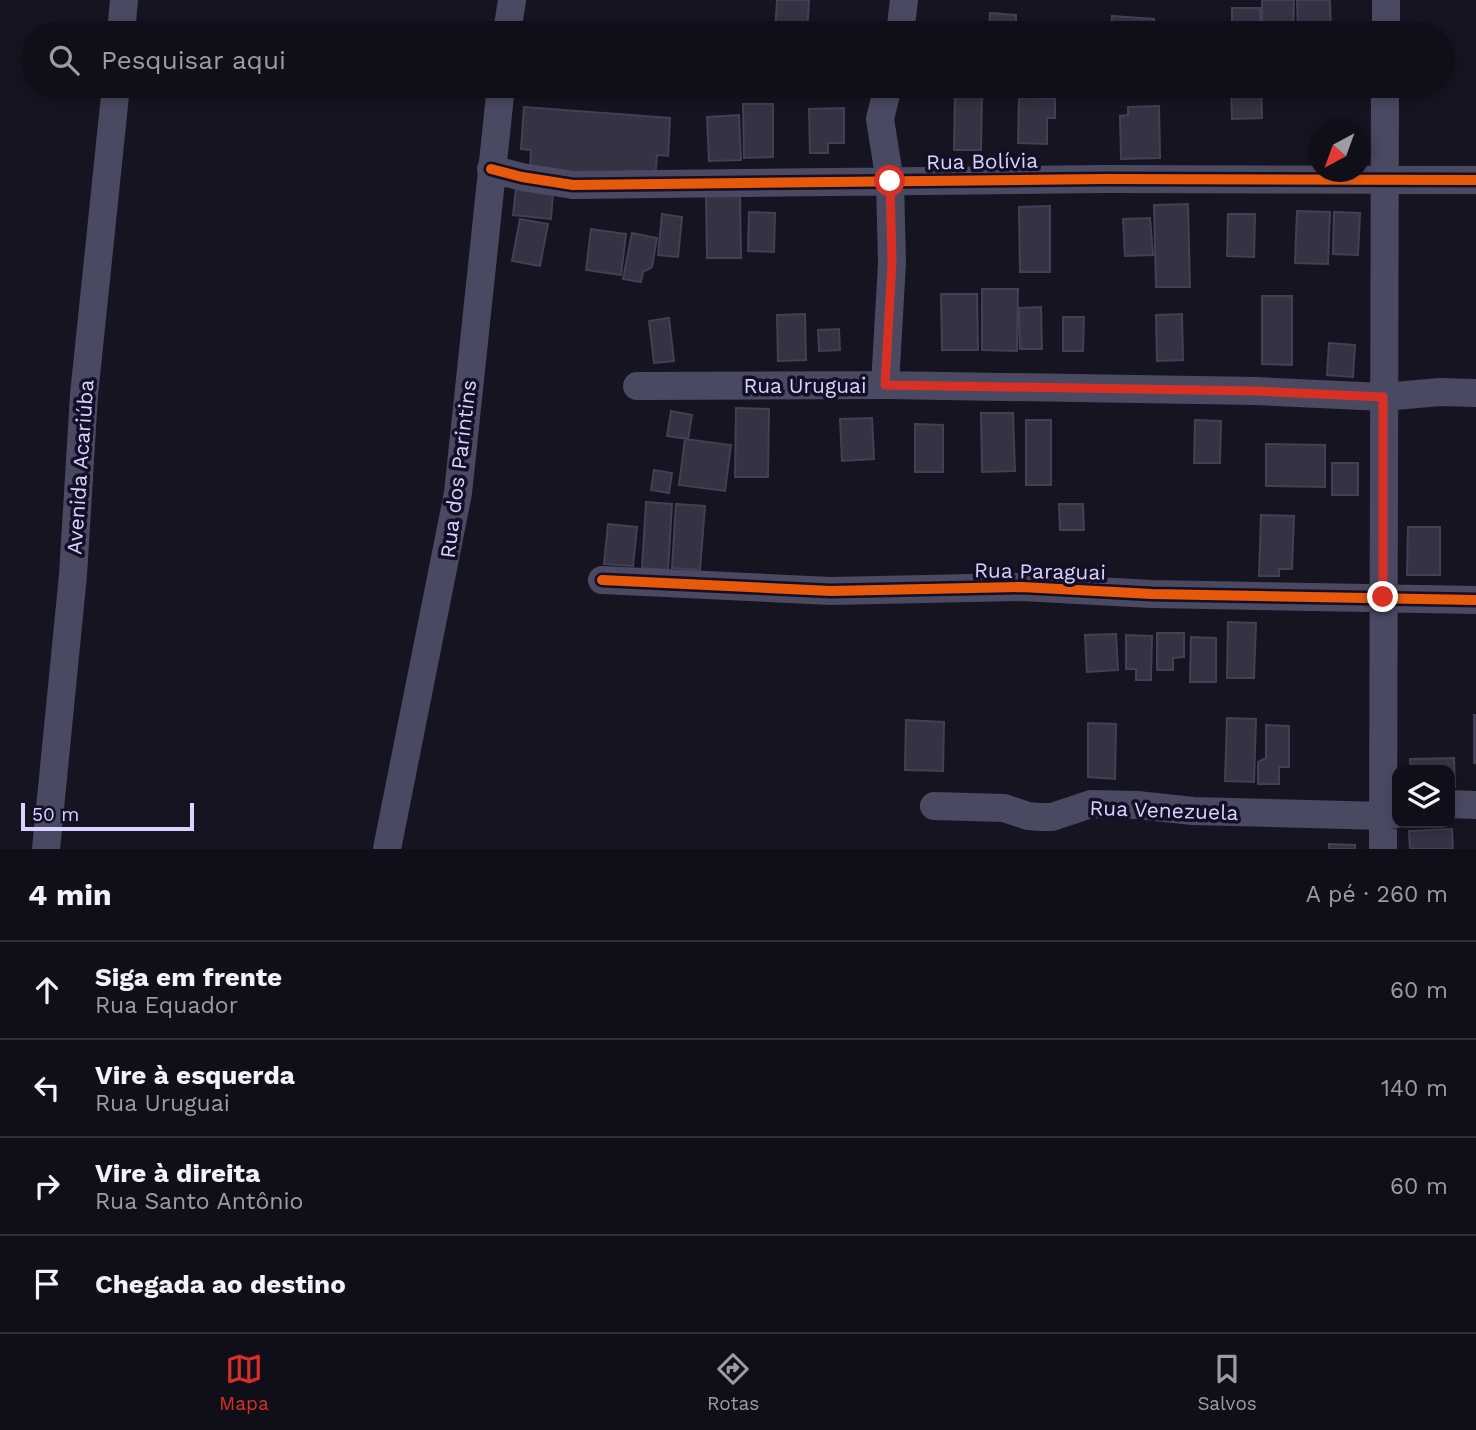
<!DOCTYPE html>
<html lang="pt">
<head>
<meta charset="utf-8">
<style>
	body { margin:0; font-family:"Work Sans",sans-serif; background:#191822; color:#f1f3f6 }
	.controls { position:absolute; right:21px; bottom:21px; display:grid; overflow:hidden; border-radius:14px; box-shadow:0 4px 10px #0003 }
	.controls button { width:63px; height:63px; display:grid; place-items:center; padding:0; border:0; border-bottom:2px solid #302f38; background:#100f19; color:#f1f3f6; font:35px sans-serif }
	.compass { position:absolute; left:1308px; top:119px; width:63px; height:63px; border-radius:50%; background:#100f19; box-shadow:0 4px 10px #0003; rotate:221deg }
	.scale { position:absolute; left:21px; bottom:18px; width:173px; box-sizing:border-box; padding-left:7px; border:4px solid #d9d4ff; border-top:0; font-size:19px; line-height:24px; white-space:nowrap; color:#d9d4ff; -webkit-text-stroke:5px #130f26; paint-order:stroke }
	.stop { position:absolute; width:21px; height:21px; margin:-16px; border:5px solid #d93025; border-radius:50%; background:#fff }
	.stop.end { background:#d93025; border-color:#fff; box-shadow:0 2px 7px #0008 }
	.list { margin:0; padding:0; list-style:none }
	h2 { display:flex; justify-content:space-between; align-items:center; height:91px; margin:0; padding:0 28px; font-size:30px }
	h2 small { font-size:23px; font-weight:400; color:#9c9ca2 }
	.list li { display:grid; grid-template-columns:46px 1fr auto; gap:21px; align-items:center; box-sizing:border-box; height:98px; padding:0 28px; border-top:2px solid #302f38 }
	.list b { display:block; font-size:26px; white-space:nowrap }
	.list p { margin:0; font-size:23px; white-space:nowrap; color:#9c9ca2 }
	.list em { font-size:23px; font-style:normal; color:#9c9ca2 }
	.icon { flex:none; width:38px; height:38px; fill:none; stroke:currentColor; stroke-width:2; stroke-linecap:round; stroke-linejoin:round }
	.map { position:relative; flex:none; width:1476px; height:849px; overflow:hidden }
	.search { position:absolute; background:#100f19; box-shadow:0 4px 10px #0003; left:21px; right:21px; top:21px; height:77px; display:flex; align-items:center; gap:18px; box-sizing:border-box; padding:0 24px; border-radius:38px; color:#9c9ca2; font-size:26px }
	.sheet { height:483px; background:#100f19 }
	nav { display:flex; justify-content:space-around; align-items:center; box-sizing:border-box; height:98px; border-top:2px solid #302f38; background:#100f19; font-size:19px; color:#9c9ca2 }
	nav a { display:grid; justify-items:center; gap:4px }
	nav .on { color:#d93025 }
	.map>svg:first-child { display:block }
</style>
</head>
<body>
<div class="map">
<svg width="1476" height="849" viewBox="0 0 1476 849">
	<rect width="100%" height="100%" fill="#161421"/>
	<path fill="#343243" stroke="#433f54" stroke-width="2" d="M 777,0 L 809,0 L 807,33 L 775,33 Z
		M 1262,0 L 1294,0 L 1293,33 L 1262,33 Z
		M 1297,0 L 1330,0 L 1331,33 L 1298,33 Z
		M 1232,8 L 1260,8 L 1260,33 L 1232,33 Z
		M 990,13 L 1016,15 L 1016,32 L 1026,33 L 989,33 Z
		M 1112,16 L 1154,19 L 1153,33 L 1111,33 Z
		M 1188,22 L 1224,22 L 1224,33 L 1188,33 Z
		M 1231,86 L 1261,86 L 1262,118 L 1232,119 Z
		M 955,92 L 982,92 L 981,150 L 954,150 Z
		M 1019,97 L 1055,98 L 1055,118 L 1047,118 L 1047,144 L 1018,143 Z
		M 743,104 L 773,104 L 773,157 L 744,158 Z
		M 1159,106 L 1160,158 L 1121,159 L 1120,116 L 1128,115 L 1128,107 Z
		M 524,107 L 670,118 L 668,156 L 657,155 L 655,180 L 530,171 L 531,150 L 521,149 Z
		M 844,108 L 844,143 L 828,143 L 828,153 L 810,153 L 809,109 Z
		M 739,115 L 741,160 L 709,161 L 707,117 Z
		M 516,188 L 553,192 L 551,219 L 513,215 Z
		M 706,196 L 740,196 L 741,258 L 707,258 Z
		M 1188,204 L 1190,287 L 1156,287 L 1154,205 Z
		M 1050,206 L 1050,272 L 1020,272 L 1019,207 Z
		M 1297,211 L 1330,212 L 1328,264 L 1295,263 Z
		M 749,212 L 775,213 L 774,252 L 748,251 Z
		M 1334,212 L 1360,213 L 1358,255 L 1333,254 Z
		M 662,214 L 682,217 L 678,257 L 658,255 Z
		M 1228,214 L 1255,214 L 1254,257 L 1227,256 Z
		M 1150,218 L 1153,255 L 1125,256 L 1123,219 Z
		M 520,219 L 548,224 L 540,266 L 512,261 Z
		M 591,229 L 626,234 L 621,275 L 586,270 Z
		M 632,233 L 657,238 L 652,267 L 643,272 L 641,282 L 623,279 Z
		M 982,289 L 1018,289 L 1017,351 L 982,350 Z
		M 941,294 L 977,294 L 978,350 L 942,350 Z
		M 1262,296 L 1292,296 L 1292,365 L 1262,364 Z
		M 1041,307 L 1042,349 L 1020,349 L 1019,308 Z
		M 805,314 L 806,360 L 778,361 L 777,315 Z
		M 1182,314 L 1183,360 L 1157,361 L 1156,315 Z
		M 1063,317 L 1084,317 L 1083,351 L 1063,351 Z
		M 669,318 L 674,361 L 654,363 L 649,321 Z
		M 839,329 L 840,350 L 819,351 L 818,330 Z
		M 1329,343 L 1355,345 L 1353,377 L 1327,375 Z
		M 736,408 L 769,409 L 768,477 L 735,477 Z
		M 671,411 L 692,415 L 688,439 L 667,436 Z
		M 981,413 L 1013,413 L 1015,471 L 982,472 Z
		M 872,418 L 874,459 L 842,461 L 840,419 Z
		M 1026,420 L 1051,420 L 1051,485 L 1026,485 Z
		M 1195,420 L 1221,421 L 1220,463 L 1194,463 Z
		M 915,424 L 943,425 L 943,472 L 915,472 Z
		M 685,439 L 731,445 L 725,491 L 679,485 Z
		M 1266,444 L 1325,445 L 1325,487 L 1266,486 Z
		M 1332,463 L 1358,463 L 1358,495 L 1332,495 Z
		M 654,470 L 672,473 L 669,493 L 651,490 Z
		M 646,502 L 672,504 L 668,570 L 642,568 Z
		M 676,504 L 705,506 L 700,570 L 672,568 Z
		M 1059,504 L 1083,504 L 1084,530 L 1060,530 Z
		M 1261,515 L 1294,516 L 1292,569 L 1279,569 L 1279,576 L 1259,576 Z
		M 608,524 L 637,527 L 633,566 L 604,564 Z
		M 1408,527 L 1440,527 L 1440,575 L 1407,575 Z
		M 1228,622 L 1256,623 L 1254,678 L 1227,678 Z
		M 1157,633 L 1184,633 L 1184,657 L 1173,658 L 1173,670 L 1157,670 Z
		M 1116,634 L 1118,670 L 1087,672 L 1085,635 Z
		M 1126,635 L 1152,636 L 1151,680 L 1136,680 L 1136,669 L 1126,669 Z
		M 1191,637 L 1216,638 L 1216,682 L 1190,682 Z
		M 1474,715 L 1476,715 L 1476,763 L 1474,763 Z
		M 1227,718 L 1256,719 L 1254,782 L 1225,781 Z
		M 906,720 L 944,722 L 943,771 L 905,770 Z
		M 1088,723 L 1116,724 L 1115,779 L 1088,777 Z
		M 1266,725 L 1289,726 L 1289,767 L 1279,767 L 1279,784 L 1258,784 L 1258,762 L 1266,758 Z
		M 1454,758 L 1455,787 L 1450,787 L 1450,770 L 1411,770 L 1410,759 Z
		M 1452,829 L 1453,849 L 1410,849 L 1409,831 Z
		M 1329,844 L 1355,845 L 1355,849 L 1329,849 Z"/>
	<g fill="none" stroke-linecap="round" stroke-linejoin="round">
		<path stroke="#4a4962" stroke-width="28" d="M 121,33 L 124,0
			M 507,33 L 512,0
			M 900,33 L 904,0
			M 1386,33 L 1386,0
			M 491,169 L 522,177 L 573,185 L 1105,179 L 1476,180
			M 885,385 L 892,263 L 890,182 L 880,119 L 888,86
			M 637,386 L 885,385 L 1256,391 L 1383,397 L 1440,392 L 1476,393
			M 602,580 L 831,591 L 1022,587 L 1152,594 L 1476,600
			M 1450,804 L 1476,805
			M 934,806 L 1004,808 L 1028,816 L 1040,817 L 1052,817 L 1091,804 L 1137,805 L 1193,811 L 1384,816 L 1397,814
			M 46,849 L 73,575 L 84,395 L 116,86
			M 387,849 L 458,493 L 501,86
			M 1383,849 L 1385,86"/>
		<defs>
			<path id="cycleway" d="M 491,169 L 522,177 L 573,185 L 1105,179 L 1476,180
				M 602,580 L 831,591 L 1022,587 L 1152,594 L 1476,600"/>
		</defs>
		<use href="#cycleway" stroke="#130f26" stroke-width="15"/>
		<use href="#cycleway" stroke="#e8590c" stroke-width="10"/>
	</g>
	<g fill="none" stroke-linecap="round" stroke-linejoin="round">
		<path stroke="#d93025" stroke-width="9" d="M 890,181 L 892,262 L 885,385 L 1256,391 L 1383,397 L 1383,597"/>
	</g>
	<g text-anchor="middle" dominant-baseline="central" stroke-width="7" stroke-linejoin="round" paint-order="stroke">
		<g font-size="21" fill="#d9d4ff" stroke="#130f26">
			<text transform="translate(982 161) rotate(-1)">Rua Bolívia</text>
			<text x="805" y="385">Rua Uruguai</text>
			<text transform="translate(80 467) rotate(-86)">Avenida Acariúba</text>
			<text transform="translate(458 469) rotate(-83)">Rua dos Parintins</text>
			<text transform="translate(1040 571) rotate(1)">Rua Paraguai</text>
			<text transform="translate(1164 810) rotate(2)">Rua Venezuela</text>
		</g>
	</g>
</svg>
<div class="controls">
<button><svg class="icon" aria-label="layers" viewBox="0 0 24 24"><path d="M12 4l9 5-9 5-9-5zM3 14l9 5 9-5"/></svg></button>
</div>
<svg class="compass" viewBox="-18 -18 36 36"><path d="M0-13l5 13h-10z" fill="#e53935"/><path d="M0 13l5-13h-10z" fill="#9c9ca2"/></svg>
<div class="scale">50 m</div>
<div class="stop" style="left:890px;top:181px"></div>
<div class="stop end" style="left:1383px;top:597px"></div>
<div class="search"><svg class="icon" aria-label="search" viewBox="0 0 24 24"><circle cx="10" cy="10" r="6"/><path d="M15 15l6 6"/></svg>Pesquisar aqui</div>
</div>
<section class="sheet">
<h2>4 min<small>A pé · 260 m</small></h2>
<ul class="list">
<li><svg class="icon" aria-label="ahead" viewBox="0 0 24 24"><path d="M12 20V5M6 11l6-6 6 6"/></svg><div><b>Siga em frente</b><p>Rua Equador</p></div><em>60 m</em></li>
<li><svg class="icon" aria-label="left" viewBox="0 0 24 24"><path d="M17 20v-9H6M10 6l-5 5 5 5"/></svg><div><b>Vire à esquerda</b><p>Rua Uruguai</p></div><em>140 m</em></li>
<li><svg class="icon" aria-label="right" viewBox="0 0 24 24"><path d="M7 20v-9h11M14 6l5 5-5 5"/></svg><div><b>Vire à direita</b><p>Rua Santo Antônio</p></div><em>60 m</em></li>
<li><svg class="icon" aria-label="arrive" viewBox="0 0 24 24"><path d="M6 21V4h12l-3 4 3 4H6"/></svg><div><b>Chegada ao destino</b></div></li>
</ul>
</section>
<nav>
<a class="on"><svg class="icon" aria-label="map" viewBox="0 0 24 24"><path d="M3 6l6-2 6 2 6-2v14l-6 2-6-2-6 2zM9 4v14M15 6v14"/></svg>Mapa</a>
<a><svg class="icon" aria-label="directions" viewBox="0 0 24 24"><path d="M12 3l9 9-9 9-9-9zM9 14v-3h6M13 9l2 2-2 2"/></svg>Rotas</a>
<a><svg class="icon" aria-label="saved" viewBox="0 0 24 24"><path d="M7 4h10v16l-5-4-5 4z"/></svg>Salvos</a>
</nav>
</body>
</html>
